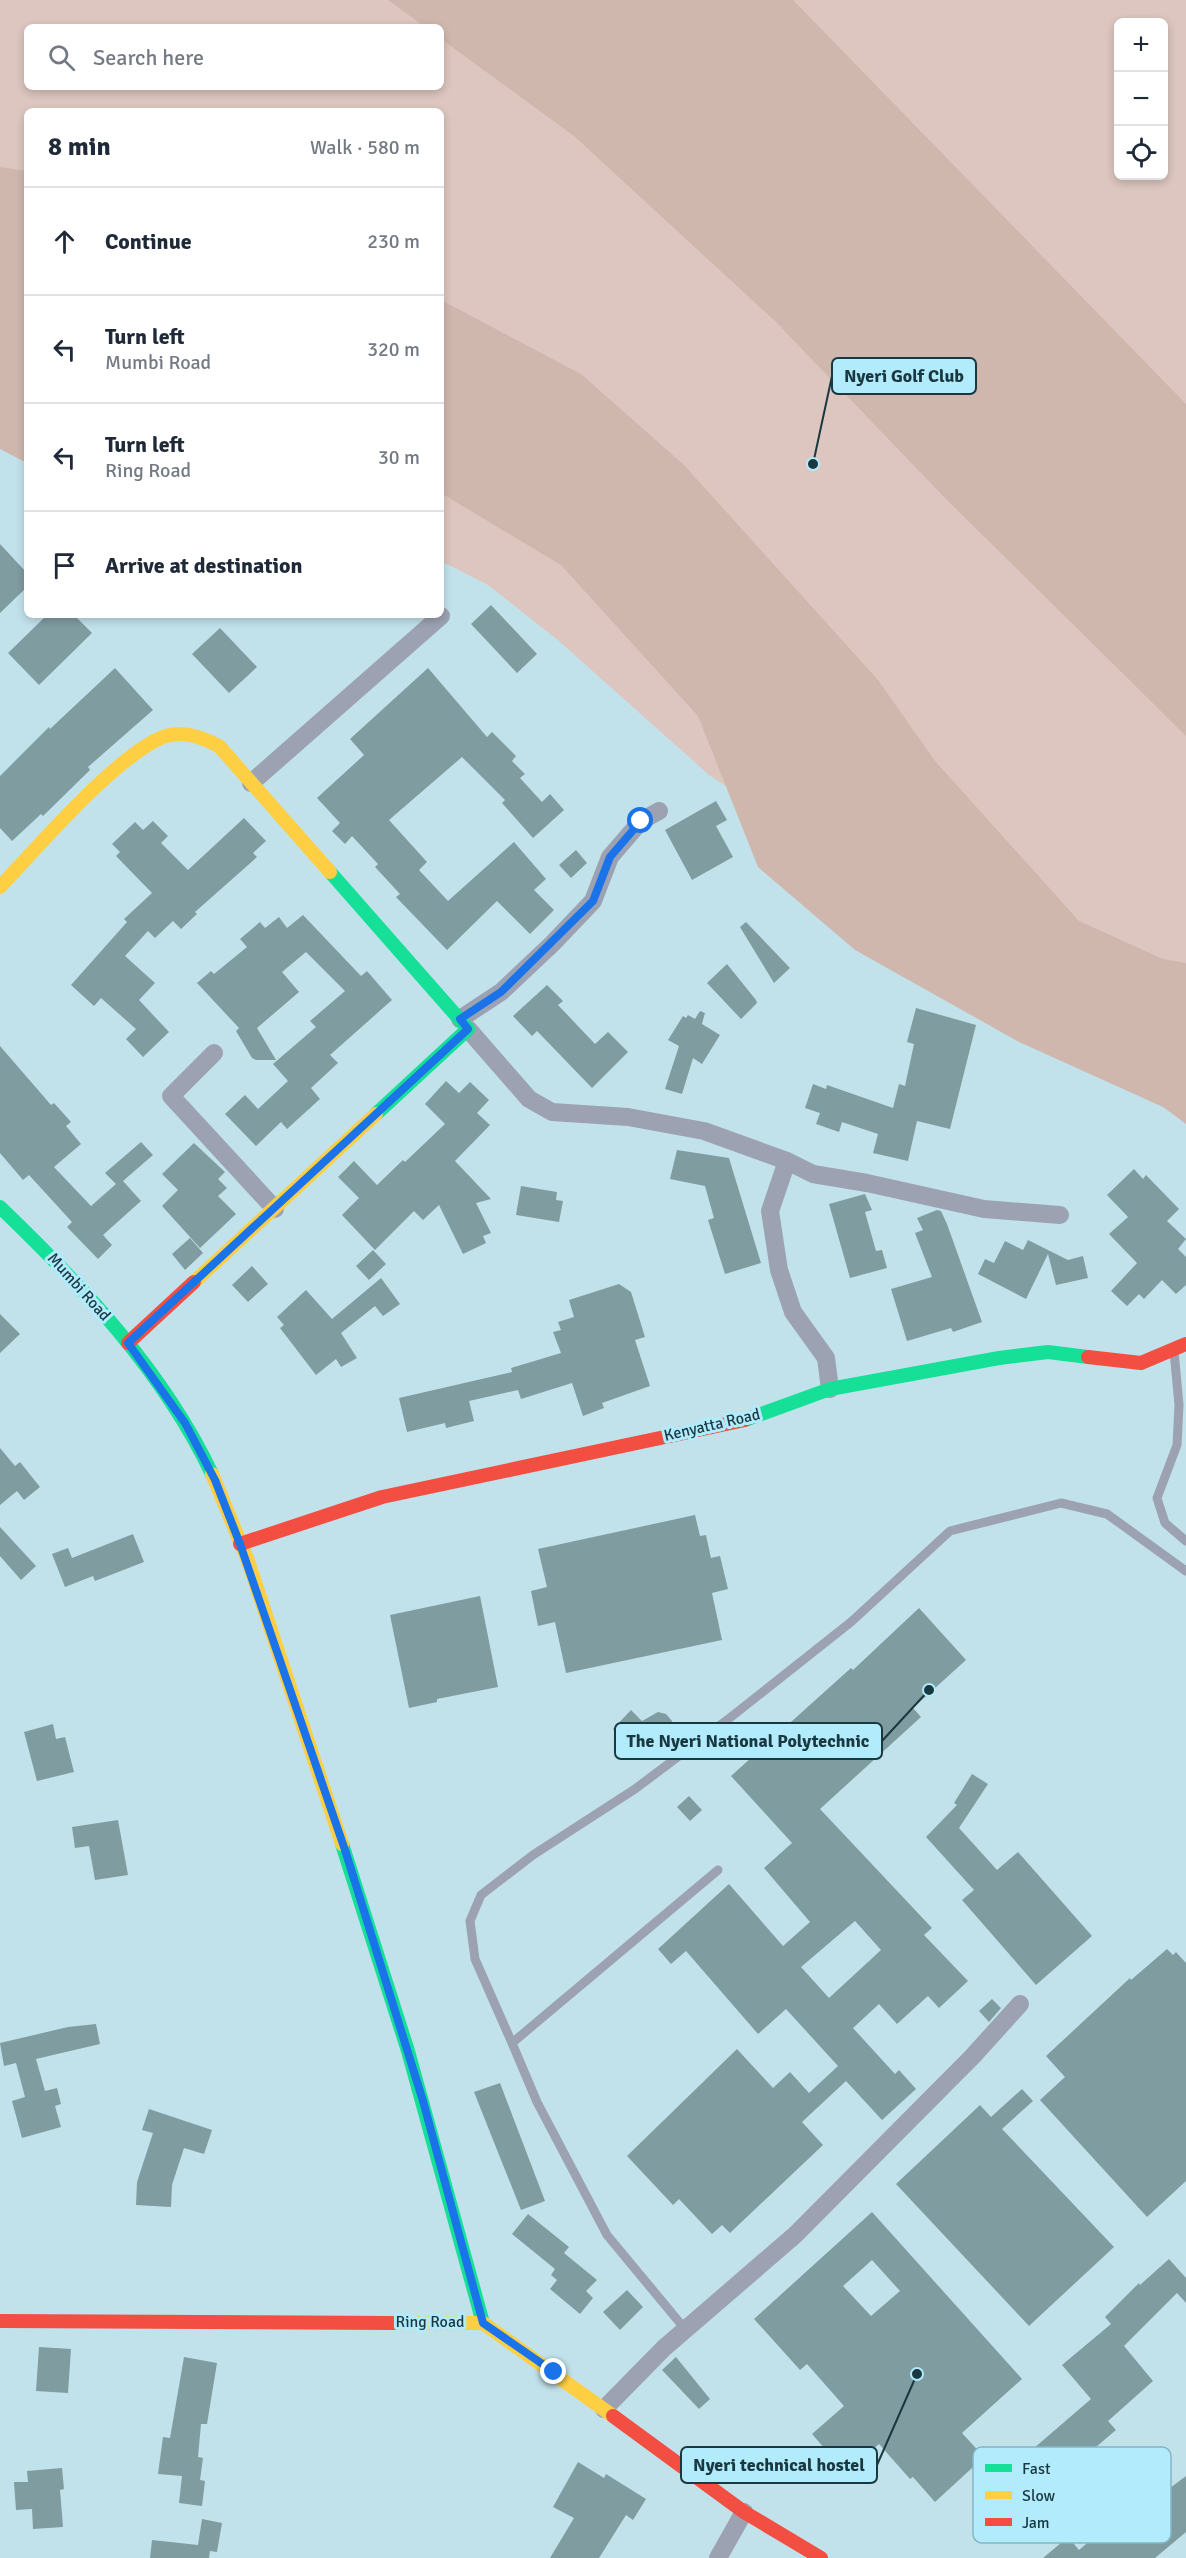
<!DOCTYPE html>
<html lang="en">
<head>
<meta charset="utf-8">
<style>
	body { margin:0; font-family:Signika,sans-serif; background:#f2f2f3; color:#1f2937 }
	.controls { position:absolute; right:18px; top:18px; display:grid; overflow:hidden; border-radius:9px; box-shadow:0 3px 9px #0003 }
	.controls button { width:54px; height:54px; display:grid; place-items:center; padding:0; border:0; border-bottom:2px solid #e0e1e3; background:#fff; color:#1f2937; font:30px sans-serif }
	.stop { position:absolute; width:18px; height:18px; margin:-14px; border:4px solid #1a73e8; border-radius:50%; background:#fff }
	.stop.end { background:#1a73e8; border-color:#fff; box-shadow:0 2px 6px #0008 }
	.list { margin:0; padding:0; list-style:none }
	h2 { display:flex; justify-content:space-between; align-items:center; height:78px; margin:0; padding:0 24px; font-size:26px }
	h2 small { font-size:20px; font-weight:400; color:#747a83 }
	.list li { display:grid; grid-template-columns:39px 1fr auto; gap:18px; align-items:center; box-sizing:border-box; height:108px; padding:0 24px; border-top:2px solid #e0e1e3 }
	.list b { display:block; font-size:22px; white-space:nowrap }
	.list p { margin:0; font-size:20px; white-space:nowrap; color:#747a83 }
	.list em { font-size:20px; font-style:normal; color:#747a83 }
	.icon { flex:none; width:33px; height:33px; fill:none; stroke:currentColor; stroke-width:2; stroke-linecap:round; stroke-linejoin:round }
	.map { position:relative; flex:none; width:1186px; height:2558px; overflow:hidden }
	.search { position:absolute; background:#fff; box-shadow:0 3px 9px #0003; left:24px; top:24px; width:420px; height:66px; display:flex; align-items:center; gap:15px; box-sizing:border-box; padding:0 21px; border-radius:9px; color:#747a83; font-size:22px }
	.panel { position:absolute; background:#fff; box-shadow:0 3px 9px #0003; left:24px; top:108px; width:420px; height:510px; border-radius:9px }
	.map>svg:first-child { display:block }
</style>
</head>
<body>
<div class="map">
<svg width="1186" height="2558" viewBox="0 0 1186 2558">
	<rect width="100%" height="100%" fill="#c2e2eb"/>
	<path fill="#dcc6bf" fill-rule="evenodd" d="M 0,0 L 1186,0 L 1186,1091 L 709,775 L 559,641 L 488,585 L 441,561 L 441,111 L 27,111 L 27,367 L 0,356 ZM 1118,22 L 1164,22 L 1164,176 L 1118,176 ZM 27,27 L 441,27 L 441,87 L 27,87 Z"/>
	<path fill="#cfb7ae" d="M 388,0 L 793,0 L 1186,404 L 1186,736 L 945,498 L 775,321 L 574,136 L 441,39 L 441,27 L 425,27 Z
		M 0,167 L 27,171 L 27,463 L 0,449 Z
		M 441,300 L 581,374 L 684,465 L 878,680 L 935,761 L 1079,921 L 1163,959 L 1186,963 L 1186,1124 L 1163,1107 L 1019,1042 L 855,950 L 758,867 L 698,716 L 561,565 L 441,493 Z"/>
	<path fill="#7f9ca0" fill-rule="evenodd" d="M 0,544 L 27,573 L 27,587 L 0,613 Z
		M 491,605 L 537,654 L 517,673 L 471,624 Z
		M 47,615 L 74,615 L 92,633 L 39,685 L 8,653 Z
		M 220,628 L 257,667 L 229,693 L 192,654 Z
		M 115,668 L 153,710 L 88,767 L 90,770 L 43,816 L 41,814 L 12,841 L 0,828 L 0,776 L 49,727 L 50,729 Z
		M 428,668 L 487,737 L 492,732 L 516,756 L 512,761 L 525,774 L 520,778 L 542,802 L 550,794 L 564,810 L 533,838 L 502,803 L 505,800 L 462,757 L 389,820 L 427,862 L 419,870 L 448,901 L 514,842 L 546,879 L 534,890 L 554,910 L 530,934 L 497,901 L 447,950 L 396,897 L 400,894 L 375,867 L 378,864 L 352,836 L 345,844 L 332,831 L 340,823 L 317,798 L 364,755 L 350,739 Z
		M 716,801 L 727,820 L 716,826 L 733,857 L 692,880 L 665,830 Z
		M 244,818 L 266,841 L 253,853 L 257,857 L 195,912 L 197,914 L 181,929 L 173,921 L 155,938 L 148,931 L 125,956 L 155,983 L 139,1000 L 169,1032 L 143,1057 L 126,1039 L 136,1029 L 101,998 L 94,1006 L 71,985 L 127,922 L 124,919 L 152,893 L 116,856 L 120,852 L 112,844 L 135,822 L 143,830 L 153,821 L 168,836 L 161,843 L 188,870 Z
		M 576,850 L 587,863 L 571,878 L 559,865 Z
		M 303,915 L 361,976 L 367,971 L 392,1000 L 330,1055 L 338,1063 L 311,1088 L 320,1099 L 287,1129 L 281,1122 L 256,1146 L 225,1114 L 245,1095 L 258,1109 L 288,1081 L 273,1064 L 316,1027 L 310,1021 L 345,991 L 306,952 L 282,972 L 299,992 L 257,1028 L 276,1060 L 256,1060 L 252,1058 L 236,1031 L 239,1028 L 197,983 L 211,971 L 214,974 L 247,947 L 240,939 L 260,922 L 265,928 L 279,917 L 287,928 Z
		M 746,922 L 790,968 L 774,983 L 740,927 Z
		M 727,964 L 756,1000 L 757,1003 L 741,1019 L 707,983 Z
		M 547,985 L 563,1001 L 558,1005 L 595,1044 L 608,1032 L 628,1052 L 592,1088 L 537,1031 L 532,1036 L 513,1016 Z
		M 916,1008 L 976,1025 L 950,1129 L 917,1121 L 908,1161 L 873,1153 L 878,1134 L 842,1122 L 839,1132 L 816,1124 L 820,1113 L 805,1108 L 813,1084 L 826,1089 L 827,1085 L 893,1108 L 899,1084 L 905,1086 L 914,1044 L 907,1042 Z
		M 700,1011 L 705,1013 L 702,1024 L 720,1035 L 702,1064 L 693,1058 L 682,1094 L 665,1089 L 679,1046 L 668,1040 L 683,1016 L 686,1018 L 688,1015 L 695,1019 Z
		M 0,1046 L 51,1105 L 54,1103 L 71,1122 L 66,1126 L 81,1144 L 54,1167 L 91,1206 L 116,1184 L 105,1173 L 141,1142 L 153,1155 L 123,1181 L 141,1201 L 103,1235 L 112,1245 L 98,1259 L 67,1227 L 72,1222 L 29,1175 L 23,1180 L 0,1153 Z
		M 446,1081 L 459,1093 L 470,1082 L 489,1100 L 477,1113 L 490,1125 L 455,1161 L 491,1199 L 476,1203 L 491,1233 L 483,1236 L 486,1243 L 463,1254 L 439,1205 L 423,1220 L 414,1211 L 375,1250 L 342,1215 L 359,1198 L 338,1177 L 354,1161 L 377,1185 L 403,1160 L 405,1162 L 445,1124 L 425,1104 Z
		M 194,1143 L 225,1172 L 218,1179 L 227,1188 L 218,1196 L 236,1214 L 200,1248 L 162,1206 L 178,1190 L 162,1174 Z
		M 677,1150 L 729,1158 L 761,1263 L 725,1274 L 708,1220 L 714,1218 L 705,1186 L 670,1179 Z
		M 1134,1169 L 1143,1179 L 1146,1175 L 1179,1209 L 1167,1221 L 1186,1239 L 1178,1249 L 1186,1257 L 1186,1285 L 1176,1294 L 1162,1280 L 1144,1299 L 1139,1294 L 1127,1306 L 1111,1291 L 1137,1263 L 1109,1234 L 1128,1217 L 1107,1195 Z
		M 521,1186 L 557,1192 L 556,1200 L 563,1201 L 559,1222 L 516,1215 Z
		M 865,1194 L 872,1210 L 865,1212 L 876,1251 L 882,1250 L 887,1268 L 850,1278 L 829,1204 Z
		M 937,1210 L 941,1211 L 947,1224 L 982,1322 L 953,1332 L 951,1328 L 907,1341 L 891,1289 L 932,1277 L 915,1233 L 923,1230 L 917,1218 Z
		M 190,1238 L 203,1253 L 185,1270 L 172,1254 Z
		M 1028,1240 L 1068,1260 L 1083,1256 L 1088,1278 L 1056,1285 L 1048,1254 L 1026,1299 L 978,1274 L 985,1259 L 994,1263 L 1005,1241 L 1023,1250 Z
		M 373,1250 L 386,1264 L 369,1280 L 356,1266 Z
		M 252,1266 L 268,1284 L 248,1302 L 232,1285 Z
		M 381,1278 L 400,1304 L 383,1316 L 375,1306 L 341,1333 L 357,1358 L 341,1367 L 336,1359 L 316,1375 L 280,1328 L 284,1325 L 277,1317 L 306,1290 L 332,1319 Z
		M 619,1284 L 631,1292 L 645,1337 L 635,1340 L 650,1386 L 602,1403 L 604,1408 L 583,1416 L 572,1383 L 521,1399 L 518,1390 L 469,1401 L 474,1421 L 446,1428 L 445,1423 L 407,1432 L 399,1398 L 512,1372 L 511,1368 L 561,1353 L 553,1332 L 561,1330 L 558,1322 L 574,1317 L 569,1300 Z
		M 0,1314 L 20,1334 L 0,1353 Z
		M 0,1448 L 15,1466 L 20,1462 L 40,1487 L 24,1500 L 17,1491 L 0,1505 Z
		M 695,1515 L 700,1536 L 706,1535 L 711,1558 L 720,1556 L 728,1589 L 712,1593 L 722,1640 L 566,1673 L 555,1622 L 538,1626 L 531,1591 L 547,1587 L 538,1549 Z
		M 0,1527 L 36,1566 L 21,1580 L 0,1556 Z
		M 133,1534 L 144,1562 L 95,1581 L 93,1576 L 65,1587 L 52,1554 L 68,1548 L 72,1558 Z
		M 480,1596 L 498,1687 L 437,1699 L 437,1702 L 409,1708 L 390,1615 Z
		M 919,1608 L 966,1660 L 913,1708 L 921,1717 L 820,1809 L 932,1928 L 924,1935 L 968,1981 L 939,2008 L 928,1996 L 897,2024 L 879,2004 L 853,2028 L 895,2074 L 899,2070 L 916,2089 L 882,2120 L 846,2081 L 802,2122 L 823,2145 L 730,2233 L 722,2225 L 712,2234 L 679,2199 L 673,2205 L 627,2156 L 737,2049 L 773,2088 L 790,2072 L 809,2093 L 838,2066 L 786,2009 L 758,2034 L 686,1951 L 671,1964 L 658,1949 L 729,1884 L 783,1946 L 810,1922 L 764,1868 L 792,1843 L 731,1776 L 851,1668 L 853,1670 ZM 855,1921 L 881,1950 L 829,1998 L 801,1967 Z
		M 631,1710 L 642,1721 L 658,1712 L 666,1714 L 672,1721 L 672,1730 L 667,1737 L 658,1739 L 640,1727 L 626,1742 L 613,1729 Z
		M 53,1724 L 56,1739 L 65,1737 L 74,1772 L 37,1781 L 24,1732 Z
		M 972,1774 L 988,1784 L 959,1828 L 997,1870 L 1018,1852 L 1092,1936 L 1036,1985 L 962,1900 L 974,1890 L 926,1837 L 957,1805 L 954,1803 Z
		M 689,1796 L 702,1810 L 690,1821 L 677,1807 Z
		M 118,1820 L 128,1875 L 95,1880 L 89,1846 L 75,1848 L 72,1827 Z
		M 1167,1949 L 1173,1955 L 1176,1952 L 1186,1963 L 1186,2181 L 1147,2217 L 1040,2100 L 1065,2077 L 1046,2056 L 1130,1978 L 1131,1980 Z
		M 992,1999 L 1001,2008 L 989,2022 L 979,2011 Z
		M 96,2024 L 100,2044 L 36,2059 L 45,2091 L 57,2088 L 61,2104 L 55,2106 L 61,2127 L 22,2138 L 12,2101 L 25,2097 L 16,2063 L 4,2066 L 0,2043 L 68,2027 Z
		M 500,2083 L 545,2201 L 521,2210 L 474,2092 Z
		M 1022,2089 L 1033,2101 L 1002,2129 L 1114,2247 L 1029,2326 L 896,2184 L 980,2105 L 991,2117 Z
		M 149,2109 L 212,2130 L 204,2154 L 184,2148 L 172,2185 L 171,2207 L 136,2205 L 137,2182 L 153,2133 L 142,2130 Z
		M 872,2212 L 1022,2379 L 962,2433 L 984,2457 L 935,2502 L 913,2477 L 910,2479 L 879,2444 L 846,2473 L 812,2434 L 844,2406 L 807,2364 L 800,2370 L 754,2319 ZM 872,2260 L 900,2291 L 871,2316 L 843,2286 Z
		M 528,2214 L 569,2247 L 564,2253 L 597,2280 L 586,2291 L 593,2298 L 580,2314 L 550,2289 L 557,2280 L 551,2275 L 555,2269 L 512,2234 Z
		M 1169,2259 L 1186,2278 L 1186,2303 L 1177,2293 L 1124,2346 L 1153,2381 L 1108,2421 L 1116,2430 L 1023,2509 L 1004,2487 L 1026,2468 L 1019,2461 L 1091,2399 L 1062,2365 L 1111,2324 L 1105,2317 L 1139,2283 L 1140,2285 Z
		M 627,2290 L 643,2307 L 620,2330 L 603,2312 Z
		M 39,2347 L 71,2349 L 68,2393 L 36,2391 Z
		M 184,2357 L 217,2363 L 207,2424 L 201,2424 L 198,2457 L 203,2458 L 200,2480 L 205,2481 L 202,2506 L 179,2503 L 182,2476 L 158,2474 L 163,2437 L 170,2438 Z
		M 676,2357 L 710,2399 L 699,2409 L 662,2370 Z
		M 578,2462 L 604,2478 L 606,2474 L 646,2499 L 633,2520 L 626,2515 L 599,2558 L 550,2558 L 574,2518 L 553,2507 Z
		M 62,2468 L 64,2489 L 60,2490 L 63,2527 L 33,2529 L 32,2509 L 16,2510 L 14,2482 L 28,2482 L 27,2471 Z
		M 1186,2476 L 1186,2532 L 1155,2558 L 1043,2558 L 1068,2537 L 1079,2550 L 1148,2492 L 1154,2500 Z
		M 202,2519 L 222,2523 L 217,2552 L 210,2551 L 209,2558 L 150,2558 L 152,2540 L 198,2545 Z"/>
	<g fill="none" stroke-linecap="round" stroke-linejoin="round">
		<path stroke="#9ca2b1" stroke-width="9" d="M 1174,1351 L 1179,1405 L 1177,1445 L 1157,1498 L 1165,1523 L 1186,1541
			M 512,2043 L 475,1959 L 470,1921 L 481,1895 L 533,1855 L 635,1789 L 731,1717 L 851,1622 L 950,1531 L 1061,1503 L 1107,1514 L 1186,1571
			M 685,2329 L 607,2235 L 537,2102 L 512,2043 L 718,1870"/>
		<path stroke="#9ca2b1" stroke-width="18" d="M 251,783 L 441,616
			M 460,1019 L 501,992 L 552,944 L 593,901 L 610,857 L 641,821 L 659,811
			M 468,1029 L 529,1099 L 552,1112 L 628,1117 L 704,1131 L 787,1161 L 813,1174 L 867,1183 L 984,1209 L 1060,1215
			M 214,1053 L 171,1096 L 275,1209
			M 787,1161 L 770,1211 L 779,1270 L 793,1312 L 826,1358 L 830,1389
			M 604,2409 L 664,2348 L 795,2235 L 972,2057 L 1020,2004
			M 718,2558 L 744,2512"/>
		<path stroke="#16e098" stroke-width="14" d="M 330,872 L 468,1029 L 376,1114
			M 0,1207 C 82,1286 162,1369 212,1474
			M 745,1420 L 830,1389 L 999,1358 L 1048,1352 L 1088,1357
			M 342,1844 L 408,2051 L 483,2323"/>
		<path stroke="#ffcf43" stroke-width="14" d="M 0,887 C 36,849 120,751 166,736 C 184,730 203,738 219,746 L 330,872
			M 194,1282 L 376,1114
			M 212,1474 L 248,1561 L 342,1844
			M 394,2323 L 483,2323 L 613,2416"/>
		<path stroke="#f24e42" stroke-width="14" d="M 128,1343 L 194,1282
			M 1088,1357 L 1141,1363 L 1186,1344
			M 240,1544 L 382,1497 L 745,1420
			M 0,2321 L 394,2323
			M 613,2416 L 744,2512 L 821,2558"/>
	</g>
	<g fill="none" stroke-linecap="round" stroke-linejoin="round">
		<path stroke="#1a73e8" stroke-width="8" d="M 554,2372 L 483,2323 L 423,2101 L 345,1850 L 240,1544 L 215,1480 L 185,1423 L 128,1343 L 468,1029 L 460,1019 L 501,992 L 593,901 L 610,857 L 641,821"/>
	</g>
	<g text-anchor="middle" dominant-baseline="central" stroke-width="6" stroke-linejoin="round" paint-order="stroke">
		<g font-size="16" fill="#1a3840" stroke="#b1ebfc">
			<text transform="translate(79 1287) rotate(48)">Mumbi Road</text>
			<text transform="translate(712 1425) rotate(-13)">Kenyatta Road</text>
			<text x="430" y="2322">Ring Road</text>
		</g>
	</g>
	<rect x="973" y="2447" width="198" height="96" rx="9" fill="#b1ebfc" stroke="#84b5c4" stroke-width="1.5"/>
	<rect x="985" y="2464" width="27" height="8" fill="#16e098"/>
	<rect x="985" y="2491" width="27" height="8" fill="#ffcf43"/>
	<rect x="985" y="2518" width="27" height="8" fill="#f24e42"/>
	<g font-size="16" fill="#1a3840">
		<text x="1022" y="2474">Fast</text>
		<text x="1022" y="2501">Slow</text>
		<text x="1022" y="2528">Jam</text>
	</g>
	<path fill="none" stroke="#1a3840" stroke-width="2" d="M813 464L832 376M929 1690L882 1741M917 2374L877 2465"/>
	<g fill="#1a3840" stroke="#b1ebfc" stroke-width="2">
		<circle cx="813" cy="464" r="6"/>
		<circle cx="929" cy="1690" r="6"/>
		<circle cx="917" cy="2374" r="6"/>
	</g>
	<g fill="#b1ebfc" stroke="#1a3840" stroke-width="2">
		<rect x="832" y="358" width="144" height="36" rx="6"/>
		<rect x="615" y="1723" width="267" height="36" rx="6"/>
		<rect x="681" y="2447" width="196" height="36" rx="6"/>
	</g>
	<g font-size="18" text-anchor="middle" font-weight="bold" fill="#1a3840">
		<text x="904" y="382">Nyeri Golf Club</text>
		<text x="748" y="1747">The Nyeri National Polytechnic</text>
		<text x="779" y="2471">Nyeri technical hostel</text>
	</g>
</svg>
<div class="controls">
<button>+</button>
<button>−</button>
<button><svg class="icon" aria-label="locate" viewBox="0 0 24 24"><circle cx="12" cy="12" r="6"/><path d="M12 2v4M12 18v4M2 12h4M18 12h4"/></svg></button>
</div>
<div class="stop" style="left:641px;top:821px"></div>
<div class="stop end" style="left:554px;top:2372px"></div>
<div class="search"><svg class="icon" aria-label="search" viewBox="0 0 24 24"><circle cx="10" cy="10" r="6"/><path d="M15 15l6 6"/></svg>Search here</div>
<section class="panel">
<h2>8 min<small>Walk · 580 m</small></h2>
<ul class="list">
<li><svg class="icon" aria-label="ahead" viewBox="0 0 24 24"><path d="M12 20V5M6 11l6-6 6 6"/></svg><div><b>Continue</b></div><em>230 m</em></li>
<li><svg class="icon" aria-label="left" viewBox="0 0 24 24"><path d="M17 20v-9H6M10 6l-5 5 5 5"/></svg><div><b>Turn left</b><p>Mumbi Road</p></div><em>320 m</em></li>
<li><svg class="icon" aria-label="left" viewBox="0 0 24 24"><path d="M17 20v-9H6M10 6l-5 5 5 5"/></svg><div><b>Turn left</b><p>Ring Road</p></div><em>30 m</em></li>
<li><svg class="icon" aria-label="arrive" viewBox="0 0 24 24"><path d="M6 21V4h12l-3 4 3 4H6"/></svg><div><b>Arrive at destination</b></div></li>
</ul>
</section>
</div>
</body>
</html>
